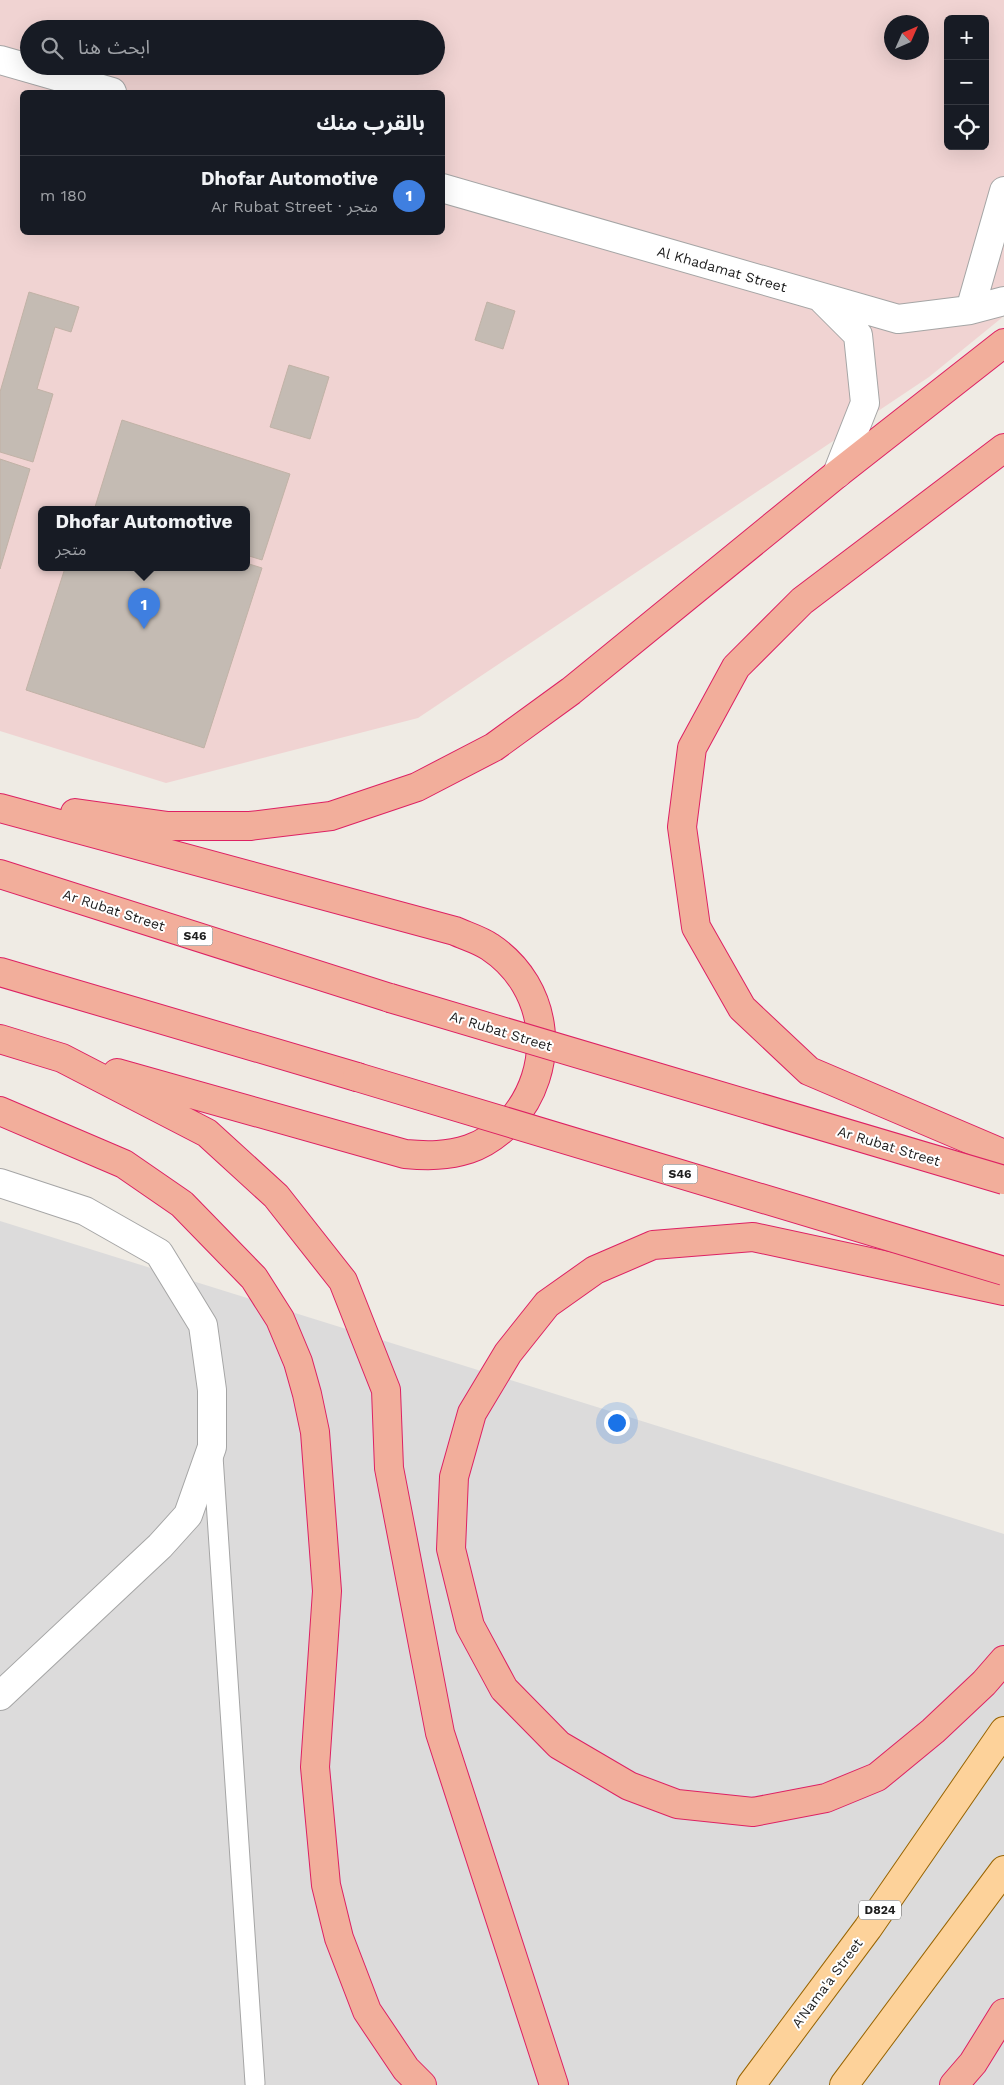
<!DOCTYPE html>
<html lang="ar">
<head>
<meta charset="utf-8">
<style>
	body { margin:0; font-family:"Work Sans","Noto Sans Arabic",sans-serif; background:#242831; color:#f1f3f6; direction:rtl }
	.controls { position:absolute; right:15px; top:15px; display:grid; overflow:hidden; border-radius:8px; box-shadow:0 5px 20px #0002 }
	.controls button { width:45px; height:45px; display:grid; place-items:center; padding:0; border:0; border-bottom:1px solid #363941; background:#171b24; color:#f1f3f6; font:25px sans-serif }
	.compass { position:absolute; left:884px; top:15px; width:45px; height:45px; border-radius:50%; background:#171b24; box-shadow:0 5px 20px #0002; rotate:45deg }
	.you { position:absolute; left:616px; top:1422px; width:18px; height:18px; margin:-12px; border:4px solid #fff; border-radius:50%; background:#1a73e8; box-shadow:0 0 0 8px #1a73e833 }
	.badge { display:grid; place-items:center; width:32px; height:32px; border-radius:50%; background:#8c9099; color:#fff; font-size:16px; font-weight:700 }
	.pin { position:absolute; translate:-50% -41px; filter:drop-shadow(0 1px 2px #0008) }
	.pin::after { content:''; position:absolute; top:26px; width:18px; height:15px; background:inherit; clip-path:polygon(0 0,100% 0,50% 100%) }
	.popup { position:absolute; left:38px; top:506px; width:212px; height:65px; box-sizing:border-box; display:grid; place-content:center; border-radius:8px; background:#171b24; filter:drop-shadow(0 1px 4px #0005); font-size:16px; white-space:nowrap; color:#9ea1a6 }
	.popup b { font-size:19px; color:#f1f3f6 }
	.popup::after { content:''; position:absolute; left:50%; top:100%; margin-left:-10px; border:10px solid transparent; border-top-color:#171b24 }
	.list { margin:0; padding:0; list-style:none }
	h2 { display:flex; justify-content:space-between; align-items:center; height:65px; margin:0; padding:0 20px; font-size:21px }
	h2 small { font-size:16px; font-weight:400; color:#9ea1a6 }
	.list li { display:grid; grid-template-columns:32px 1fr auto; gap:15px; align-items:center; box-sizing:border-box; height:80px; padding:0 20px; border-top:1px solid #363941 }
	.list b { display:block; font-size:19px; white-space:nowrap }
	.list p { margin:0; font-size:16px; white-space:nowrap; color:#9ea1a6 }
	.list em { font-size:16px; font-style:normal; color:#9ea1a6 }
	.icon { flex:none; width:28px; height:28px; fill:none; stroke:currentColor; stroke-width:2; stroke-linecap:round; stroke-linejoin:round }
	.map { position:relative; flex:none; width:1004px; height:2085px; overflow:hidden; direction:ltr }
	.search { position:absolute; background:#171b24; box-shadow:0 5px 20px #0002; left:20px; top:20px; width:425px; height:55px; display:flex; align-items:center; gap:12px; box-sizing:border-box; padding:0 18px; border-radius:28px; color:#9ea1a6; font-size:19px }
	.panel { position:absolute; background:#171b24; box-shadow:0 5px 20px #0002; left:20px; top:90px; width:425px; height:145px; border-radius:8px; direction:rtl }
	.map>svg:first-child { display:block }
</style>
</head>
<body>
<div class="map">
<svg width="1004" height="2085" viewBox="0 0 1004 2085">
	<rect width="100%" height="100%" fill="#efebe4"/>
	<path fill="#dcdbdb" d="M 0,1221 L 1004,1534 L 1004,2085 L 0,2085 Z"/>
	<path fill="#f0d3d2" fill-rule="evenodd" d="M 0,0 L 1004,0 L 1004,316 L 929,377 L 418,718 L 166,783 L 0,731 ZM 948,19 L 985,19 L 985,146 L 948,146 ZM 892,22 L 922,22 L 922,52 L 892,52 ZM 29,29 L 436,29 L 436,66 L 29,66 ZM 22,92 L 442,92 L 442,232 L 22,232 ZM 42,510 L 246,510 L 246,568 L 42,568 Z"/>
	<path fill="#c4bbb3" stroke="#c1b2a6" d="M 29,292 L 79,307 L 71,332 L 55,327 L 37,389 L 53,394 L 33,462 L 0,452 L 0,392 Z
		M 487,302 L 515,311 L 503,349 L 475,340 Z
		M 289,365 L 329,377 L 310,439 L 270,427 Z
		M 122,420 L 290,474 L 262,560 L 246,555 L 246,510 L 106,510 L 95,507 Z
		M 0,459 L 30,469 L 0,569 Z
		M 246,563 L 262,568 L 204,748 L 26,690 L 65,568 L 246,568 Z"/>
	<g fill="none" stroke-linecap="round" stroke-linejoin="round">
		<defs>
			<path id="service" d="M 213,1456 L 255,2083"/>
			<path id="minor" d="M 0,60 L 112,92
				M 442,188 L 898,319 L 970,310 L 1004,301
				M 823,300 L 858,335 L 865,403 L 837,474
				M 970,310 L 1004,191
				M 0,1183 L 85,1211 L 159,1253 L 203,1325 L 212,1390 L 212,1447 L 188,1515 L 160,1546 L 0,1696"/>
			<path id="primary" d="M 751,2085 L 868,1928 L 1004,1731
				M 844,2085 L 1004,1870"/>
			<path id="trunk" d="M 1004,448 L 802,601 L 736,667 L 692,748 L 682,827 L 696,927 L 742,1008 L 809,1071 L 1004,1154
				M 0,808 L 455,931 C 466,936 480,940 490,947 C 550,987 558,1069 510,1122 C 499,1133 484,1144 469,1149 C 447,1156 428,1156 405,1154 L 117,1073
				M 75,813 L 168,826 L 250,826 L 331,816 L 417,787 L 494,747 L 571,691 L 837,474 L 1004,343
				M 0,874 L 390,998
				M 0,972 L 357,1077
				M 0,1039 L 62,1058 L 207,1133 L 276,1196 L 343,1281 L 386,1390 L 389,1468 L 440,1733 L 554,2085
				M 0,1111 L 124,1164 L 182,1204 L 254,1278 L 280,1319 L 298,1362 L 307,1394 L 315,1432 L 327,1591 L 315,1767 L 326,1885 L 339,1938 L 367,2011 L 406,2069 L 422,2085
				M 1004,1291 L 753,1237 L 653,1245 L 595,1270 L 547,1304 L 508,1353 L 472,1413 L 454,1477 L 451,1549 L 470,1626 L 504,1689 L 559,1745 L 629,1786 L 677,1804 L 753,1812 L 826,1798 L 877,1777 L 933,1731 L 984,1683 L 1004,1660
				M 954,2085 L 973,2063 L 1004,2013"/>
		</defs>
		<use href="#service" stroke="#a5a5a5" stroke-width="21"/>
		<use href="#minor" stroke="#a5a5a5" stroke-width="30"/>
		<use href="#primary" stroke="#986400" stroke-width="30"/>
		<use href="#trunk" stroke="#dd2163" stroke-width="30"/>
		<use href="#service" stroke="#fff" stroke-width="19"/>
		<use href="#minor" stroke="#fff" stroke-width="28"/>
		<use href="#primary" stroke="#fdd29a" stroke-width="28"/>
		<use href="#trunk" stroke="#f2ae9b" stroke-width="28"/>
		<defs>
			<path id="trunk-bridge" d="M 390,998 L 1004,1180
				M 357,1077 L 1004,1271"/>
		</defs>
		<use href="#trunk-bridge" stroke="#dd2163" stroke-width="30" stroke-linecap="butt"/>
		<use href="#trunk-bridge" stroke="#f2ae9b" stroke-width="28"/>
	</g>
	<g text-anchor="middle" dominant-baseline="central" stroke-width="4" stroke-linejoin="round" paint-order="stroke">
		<g fill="#fff" stroke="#626262" stroke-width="1">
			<rect x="177.5" y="926.5" width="35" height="19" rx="4"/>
			<rect x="662.5" y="1164.5" width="35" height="19" rx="4"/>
			<rect x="859" y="1900.5" width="42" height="19" rx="4"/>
		</g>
		<g font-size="12" font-weight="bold" fill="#1e1e1e">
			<text x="195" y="936">S46</text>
			<text x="680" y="1174">S46</text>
			<text x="880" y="1910">D824</text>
		</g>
		<g font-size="14" fill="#1e1e1e" stroke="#fff">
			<text transform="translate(722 269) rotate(16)">Al Khadamat Street</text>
			<text transform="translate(114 910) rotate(18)">Ar Rubat Street</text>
			<text transform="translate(501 1031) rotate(17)">Ar Rubat Street</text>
			<text transform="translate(889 1146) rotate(17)">Ar Rubat Street</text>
			<text transform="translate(827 1983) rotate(-53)">A'Nama'a Street</text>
		</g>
	</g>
</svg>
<div class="controls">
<button>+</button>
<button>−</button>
<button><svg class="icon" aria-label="locate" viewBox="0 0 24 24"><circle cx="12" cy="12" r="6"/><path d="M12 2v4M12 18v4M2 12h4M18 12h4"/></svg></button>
</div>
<svg class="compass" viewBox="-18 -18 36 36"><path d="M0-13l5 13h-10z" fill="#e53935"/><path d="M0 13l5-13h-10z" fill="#9ea1a6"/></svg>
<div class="you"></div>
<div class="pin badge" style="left:144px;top:629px;background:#3f7fe0">1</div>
<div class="popup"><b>Dhofar Automotive</b>متجر</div>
<div class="search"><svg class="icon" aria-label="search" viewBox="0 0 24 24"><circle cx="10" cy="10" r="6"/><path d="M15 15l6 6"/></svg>ابحث هنا</div>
<section class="panel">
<h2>بالقرب منك<small></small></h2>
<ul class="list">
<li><span class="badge" style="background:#3f7fe0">1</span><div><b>Dhofar Automotive</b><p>متجر · Ar Rubat Street</p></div><em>180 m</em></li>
</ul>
</section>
</div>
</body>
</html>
